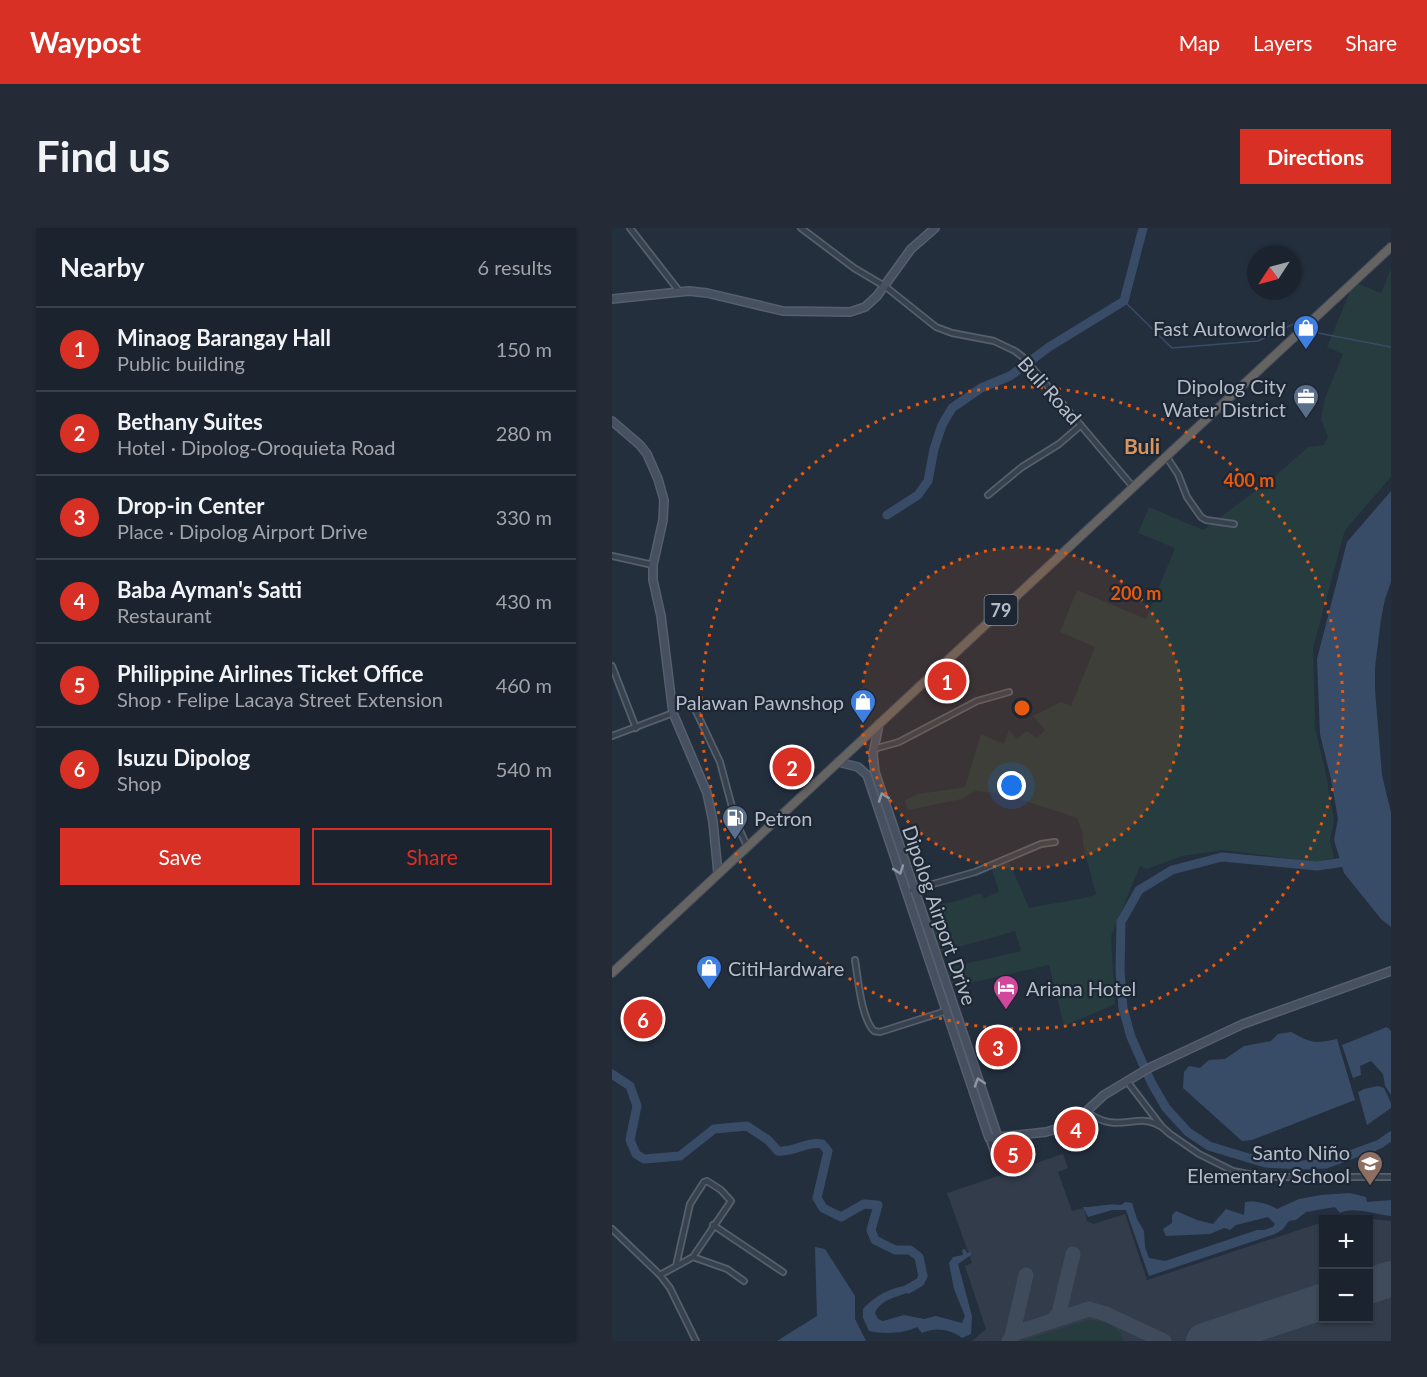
<!DOCTYPE html>
<html lang="en">
<head>
<meta charset="utf-8">
<style>
	body { margin:0; font-family:Lato,sans-serif; background:#242b36; color:#f1f3f6 }
	.controls { position:absolute; right:18px; bottom:18px; display:grid; overflow:hidden; border-radius:0px; box-shadow:0 2px 4px #0004 }
	.controls button { width:54px; height:54px; display:grid; place-items:center; padding:0; border:0; border-bottom:2px solid #39404a; background:#1b232e; color:#f1f3f6; font:30px sans-serif }
	.compass { position:absolute; left:635px; top:18px; width:54px; height:54px; border-radius:50%; background:#1b232e; box-shadow:0 2px 4px #0004; rotate:234deg }
	.you { position:absolute; left:400px; top:558px; width:21px; height:21px; margin:-15px; border:4px solid #fff; border-radius:50%; background:#1a73e8; box-shadow:0 0 0 9px #1a73e833 }
	.badge { display:grid; place-items:center; width:39px; height:39px; border-radius:50%; background:#d93025; color:#fff; font-size:20px; font-weight:700 }
	.pin { position:absolute; translate:-50% -50%; border:3px solid #fff; box-shadow:0 2px 6px #0006 }
	.list { margin:0; padding:0; list-style:none }
	h2 { display:flex; justify-content:space-between; align-items:center; height:78px; margin:0; padding:0 24px; font-size:26px }
	h2 small { font-size:20px; font-weight:400; color:#a0a4aa }
	.list li { display:grid; grid-template-columns:39px 1fr auto; gap:18px; align-items:center; box-sizing:border-box; height:84px; padding:0 24px; border-top:2px solid #39404a }
	.list b { display:block; font-size:22px; white-space:nowrap }
	.list p { margin:0; font-size:20px; white-space:nowrap; color:#a0a4aa }
	.list em { font-size:20px; font-style:normal; color:#a0a4aa }
	.actions { display:flex; gap:12px; padding:18px 24px }
	.actions a { flex:1; padding:14px 0; border:2px solid #d93025; border-radius:0px; text-align:center; font-size:21px; color:#d93025 }
	.actions .main { background:#d93025; color:#fff }
	.map { position:relative; flex:none; width:779px; height:1113px; overflow:hidden; border-radius:0px }
	header { display:flex; align-items:center; gap:36px; box-sizing:border-box; height:84px; padding:0 30px; background:#d93025; color:#fff }
	header strong { font-size:28px }
	nav { display:flex; gap:33px; margin-inline-start:auto; font-size:21px }
	.intro { display:flex; align-items:center; justify-content:space-between; box-sizing:border-box; height:144px; padding:0 36px }
	h1 { margin:0; font-size:42px }
	.button { padding:15px 27px; border-radius:0px; background:#d93025; color:#fff; font-size:21px; font-weight:700 }
	main { display:flex; gap:36px; padding:0 36px }
	aside { flex:1; background:#1b232e; border-radius:0px; box-shadow:0 2px 4px #0004 }
	.map>svg:first-child { display:block }
</style>
</head>
<body>
<header>
<strong>Waypost</strong>
<nav><a>Map</a><a>Layers</a><a>Share</a></nav>
</header>
<div class="intro"><h1>Find us</h1><a class="button">Directions</a></div>
<main>
<aside>
<h2>Nearby<small>6 results</small></h2>
<ul class="list">
<li><span class="badge">1</span><div><b>Minaog Barangay Hall</b><p>Public building</p></div><em>150 m</em></li>
<li><span class="badge">2</span><div><b>Bethany Suites</b><p>Hotel · Dipolog-Oroquieta Road</p></div><em>280 m</em></li>
<li><span class="badge">3</span><div><b>Drop-in Center</b><p>Place · Dipolog Airport Drive</p></div><em>330 m</em></li>
<li><span class="badge">4</span><div><b>Baba Ayman's Satti</b><p>Restaurant</p></div><em>430 m</em></li>
<li><span class="badge">5</span><div><b>Philippine Airlines Ticket Office</b><p>Shop · Felipe Lacaya Street Extension</p></div><em>460 m</em></li>
<li><span class="badge">6</span><div><b>Isuzu Dipolog</b><p>Shop</p></div><em>540 m</em></li>
</ul>
<div class="actions"><a class="main">Save</a><a>Share</a></div>
</aside>
<div class="map">
<svg width="779" height="1113" viewBox="0 0 779 1113">
	<rect width="100%" height="100%" fill="#242f3e"/>
	<path fill="#323c4b" d="M 451,926 L 456,940 L 446,944 L 460,983 L 472,980 L 475,993 L 481,996 L 513,986 L 535,1052 L 711,994 L 712,1090 L 756,1090 L 756,992 L 720,991 L 741,989 L 779,993 L 779,1113 L 360,1113 L 374,1101 L 353,1038 L 360,1035 L 335,965 Z"/>
	<path fill="#263c3f" d="M 779,41 L 779,249 L 733,302 L 701,420 L 703,501 L 713,541 L 722,592 L 718,612 L 722,630 L 704,634 L 611,622 L 570,628 L 535,641 L 528,638 L 499,708 L 503,776 L 452,798 L 437,737 L 341,759 L 335,740 L 409,723 L 403,703 L 329,724 L 314,679 L 341,674 L 369,665 L 372,670 L 387,664 L 379,639 L 396,632 L 417,680 C 429,677 480,670 484,666 L 471,617 L 470,603 L 465,590 L 392,566 L 363,563 L 350,571 L 296,582 L 293,572 L 306,566 L 353,559 L 369,506 L 392,516 L 397,502 L 405,511 L 415,503 L 425,510 L 433,502 L 421,488 L 449,474 L 459,478 L 483,419 L 448,404 L 465,362 L 534,391 L 563,320 L 526,305 L 537,279 L 591,302 L 661,250 L 696,219 L 712,217 L 716,209 L 709,191 L 713,170 L 731,126 L 715,119 L 742,54 L 769,65 Z
		M 476,1092 C 491,1093 508,1098 512,1113 L 410,1113 Z"/>
	<path fill="#394c67" d="M 779,263 L 779,354 L 773,371 L 769,391 L 763,439 L 763,462 L 770,547 L 779,585 L 779,699 L 769,691 L 732,645 L 722,612 L 726,591 L 719,551 L 708,506 L 705,431 L 735,314 Z
		M 775,799 L 779,803 L 779,867 L 773,858 L 771,846 L 759,833 L 748,838 L 749,847 L 741,850 L 730,817 Z
		M 679,804 C 700,815 700,816 725,811 L 743,872 L 640,912 L 630,913 L 571,860 L 572,844 L 577,838 L 588,840 L 597,832 L 613,831 L 632,818 L 659,813 L 666,806 Z
		M 766,858 L 772,860 L 779,875 L 779,880 L 755,897 L 746,864 L 752,861 Z
		M 779,903 L 779,912 C 769,919 763,926 751,926 L 747,922 L 758,916 L 764,916 Z
		M 738,965 L 754,969 L 755,974 L 779,972 L 779,988 C 764,987 742,978 728,985 L 723,979 L 694,984 L 684,992 L 677,993 L 671,1001 L 663,1006 L 537,1048 L 514,982 L 500,982 L 476,989 L 471,979 C 484,979 499,975 509,977 L 513,974 L 520,975 L 525,991 L 532,1003 L 533,1019 L 537,1030 L 553,1033 L 645,1002 L 652,1002 L 661,999 L 663,996 L 656,989 L 624,997 L 618,1002 L 612,1000 L 598,1006 L 554,1008 L 551,1001 L 560,995 L 560,987 L 564,983 L 585,992 L 601,996 L 614,981 L 632,987 L 633,974 C 641,972 658,976 665,981 L 687,971 L 709,967 Z
		M 203,1019 L 213,1021 L 243,1068 L 243,1091 L 254,1113 L 165,1113 L 205,1088 Z
		M 353,1021 L 355,1025 L 359,1024 L 359,1027 L 346,1036 L 360,1088 L 359,1106 L 350,1110 C 338,1101 324,1099 310,1105 L 305,1099 C 291,1106 272,1106 257,1103 L 251,1090 L 251,1081 C 258,1073 268,1066 278,1062 C 288,1058 297,1058 305,1052 L 305,1060 C 292,1069 270,1068 263,1085 L 266,1091 L 271,1093 L 292,1087 L 312,1091 L 324,1088 L 350,1095 L 353,1088 L 342,1061 L 337,1035 L 341,1029 L 351,1027 L 350,1022 Z"/>
	<g fill="none" stroke-linecap="round" stroke-linejoin="round">
		<path stroke="#394c67" stroke-width="1.5" d="M 512,73 L 560,120 L 646,113 L 688,93
			M 701,104 L 779,119"/>
		<path stroke="#394c67" stroke-width="9" d="M 275,287 L 306,267 L 316,253 L 322,221 L 330,197 L 340,180 L 369,160 L 398,148 L 437,119 L 512,73 L 531,0
			M 739,633 L 705,638 L 610,629 L 560,642 L 527,662 L 509,694 L 508,743 L 511,780 L 519,809 L 539,854 L 554,880 L 576,904 L 597,918 L 653,935 L 689,937 L 714,936 L 768,916 L 779,908
			M 0,846 L 18,858 L 25,878 L 18,912 L 24,926 L 32,931 L 68,928 L 102,901 L 135,898 L 156,912 L 166,923 C 182,925 194,913 210,916 L 216,923 L 205,970 L 211,980 L 229,989 L 252,976 L 266,977 L 259,1002 L 263,1012 L 283,1022 L 298,1022 L 307,1029 L 311,1048 L 308,1054 L 296,1061"/>
		<path stroke="#3f4a5a" stroke-width="15" d="M 440,1093 L 447,1085 L 461,1026
			M 400,1108 L 414,1047
			M 397,1113 L 403,1105 L 477,1081 L 494,1086 L 552,1113"/>
		<path stroke="#3f4a5a" stroke-width="36" d="M 756,1058 L 779,1051
			M 592,1113 L 712,1073"/>
		<defs>
			<path id="minor" d="M 18,0 L 67,63
				M 189,0 L 242,40 L 274,59 L 324,99 L 340,105 L 382,113 L 403,123 L 412,130 L 521,259
				M 554,228 L 566,246 L 575,269 L 589,289 L 594,292 L 622,296
				M 376,267 L 410,239 L 447,216 L 469,197
				M 0,328 L 41,337
				M 0,438 L 24,500
				M 82,479 L 108,534 L 124,594 L 135,618
				M 0,508 L 61,485
				M 262,521 L 287,514 L 365,473 L 397,464
				M 300,662 L 363,644 L 429,616 L 443,614
				M 243,732 C 246,750 249,790 262,803 L 268,804 L 334,783
				M 518,857 L 550,899 L 558,906 L 587,926 L 621,943 L 651,949 L 779,949
				M 474,883 C 505,908 525,883 548,898
				M 386,909 L 394,934 L 392,941
				M 377,910 L 386,937 L 392,941
				M 101,997 L 171,1044
				M 0,1001 L 48,1047 L 58,1060 L 84,1113
				M 64,1038 L 78,976 L 92,954 L 95,953 L 109,962 L 119,973 L 81,1029
				M 48,1047 L 81,1029 L 115,1041 L 132,1053"/>
			<path id="secondary" d="M 0,71 L 77,63 L 95,65 L 171,83 L 238,84 L 253,79 L 265,68 L 299,21 L 323,0
				M 0,193 L 28,217 L 35,226 L 46,251 L 52,272 L 51,292 L 41,337 L 41,352 L 49,388 L 61,485 L 95,565 L 101,594 L 106,645
				M 267,496 L 261,526 L 263,544 L 386,909
				M 226,534 L 246,539 L 255,547 L 377,910 L 434,904 L 451,899 L 465,892 L 492,867 L 537,840 L 631,796 L 779,743"/>
			<path id="trunk" d="M 0,745 L 779,19"/>
		</defs>
		<use href="#minor" stroke="#565f6c" stroke-width="8"/>
		<use href="#secondary" stroke="#565f6c" stroke-width="10"/>
		<use href="#trunk" stroke="#434c59" stroke-width="10"/>
		<use href="#minor" stroke="#38414e" stroke-width="4.5"/>
		<use href="#secondary" stroke="#465061" stroke-width="7"/>
		<use href="#trunk" stroke="#656462" stroke-width="8"/>
	</g>
	<defs><path id="oneway-chevron" d="M-2-3.5L2.5 0L-2 3.5" fill="none" stroke-width="1.6" stroke-linecap="round" stroke-linejoin="round" transform="scale(1.5)"/></defs>
	<g stroke="#8e96a5">
		<use href="#oneway-chevron" transform="translate(271 569) rotate(-109)"/>
		<use href="#oneway-chevron" transform="translate(287 642) rotate(71)"/>
		<use href="#oneway-chevron" transform="translate(367 854) rotate(-108)"/>
	</g>
	<circle cx="410" cy="480" r="161" fill="#e8590c" fill-opacity=".12"/>
	<g fill="none" stroke="#e8590c" stroke-width="3" stroke-dasharray="3 6">
		<circle cx="410" cy="480" r="161"/>
		<circle cx="410" cy="480" r="321"/>
	</g>
	<defs>
		<symbol id="shop-pin" viewBox="-11 -11 22 30"><path d="M0 17L-7.5 6A9.5 9.5 0 1 1 7.5 6Z" fill="#3f7fe0" stroke="#1d2633"/><path d="M-5-2.5h2.3a2.7 3.5 0 0 1 5.4 0H5L5.5 6h-11ZM-1.5-2.5h3a1.5 2.3 0 0 0-3 0Z" fill="#fff"/></symbol>
		<symbol id="office-pin" viewBox="-11 -11 22 30"><path d="M0 17L-7.5 6A9.5 9.5 0 1 1 7.5 6Z" fill="#5c6f8a" stroke="#1d2633"/><path d="M-6-3h4V-5.5h4V-3h4V5H-6ZM-1-4.5V-3h2v-1.5ZM-6 0V1H6V0Z" fill="#fff"/></symbol>
		<symbol id="fuel-pin" viewBox="-11 -11 22 30"><path d="M0 17L-7.5 6A9.5 9.5 0 1 1 7.5 6Z" fill="#5c6f8a" stroke="#1d2633"/><path d="M-5.5-6h7V0h2V4h1.3V-2.5L3-4.5l.8-.8L6-3V5H2.5V1h-1V6h-7ZM-4.2-4.7v3.2H.2V-4.7Z" fill="#fff"/></symbol>
		<symbol id="hotel-pin" viewBox="-11 -11 22 30"><path d="M0 17L-7.5 6A9.5 9.5 0 1 1 7.5 6Z" fill="#d1479c" stroke="#1d2633"/><path d="M-6-4.5h1.5V1H6V5H4.5V3h-9V5H-6ZM-4 0a1.8 1.8 0 1 1 3.6 0ZM.5 0V-2.5h3Q6-2.5 6 0Z" fill="#fff"/></symbol>
		<symbol id="school-pin" viewBox="-11 -11 22 30"><path d="M0 17L-7.5 6A9.5 9.5 0 1 1 7.5 6Z" fill="#8d6e63" stroke="#1d2633"/><path d="M0-5L7-2L0 1L-7-2ZM-4 1L0 2.5L4 1V4Q0 6-4 4Z" fill="#fff"/></symbol>
	</defs>
	<g fill-rule="evenodd">
		<use href="#shop-pin" x="679" y="85" width="30" height="40"/>
		<use href="#office-pin" x="679" y="154" width="30" height="40"/>
		<use href="#shop-pin" x="236" y="459" width="30" height="40"/>
		<use href="#fuel-pin" x="108" y="575" width="30" height="40"/>
		<use href="#shop-pin" x="82" y="725" width="30" height="40"/>
		<use href="#hotel-pin" x="379" y="745" width="30" height="40"/>
		<use href="#school-pin" x="743" y="921" width="30" height="40"/>
	</g>
	<g text-anchor="middle" dominant-baseline="central" stroke-width="4.5" stroke-linejoin="round" paint-order="stroke">
		<rect fill="#1d2633" stroke="#878f9c" stroke-width="1.5" x="372.5" y="367" width="33" height="30" rx="4.5"/>
		<g font-size="18" font-weight="bold" fill="#b4bcc9">
			<text x="389" y="382">79</text>
		</g>
		<g font-size="20" fill="#b4bcc9" stroke="#1d2633" text-anchor="end">
			<text x="674" y="100">Fast Autoworld</text>
			<text x="674" y="158">Dipolog City<tspan x="674" dy="23">Water District</tspan></text>
			<text x="232" y="474">Palawan Pawnshop</text>
			<text x="142" y="590" text-anchor="start">Petron</text>
			<text x="116" y="740" text-anchor="start">CitiHardware</text>
			<text x="414" y="760" text-anchor="start">Ariana Hotel</text>
			<text x="738" y="924">Santo Niño<tspan x="738" dy="23">Elementary School</tspan></text>
		</g>
		<g font-size="20" fill="#b4bcc9" stroke="#1d2633">
			<text transform="translate(438 162) rotate(48)">Buli Road</text>
			<text transform="translate(328 687) rotate(71)">Dipolog Airport Drive</text>
		</g>
		<g font-size="21" font-weight="bold" fill="#d59563" stroke="#1d2633">
			<text x="530" y="217">Buli</text>
		</g>
	</g>
	<circle cx="410" cy="480" r="9" fill="#e8590c" stroke="#1d2633" stroke-width="3"/>
	<g font-size="18" text-anchor="middle" font-weight="bold" fill="#e8590c" stroke="#1d2633" stroke-width="4.5" stroke-linejoin="round" paint-order="stroke">
		<text x="637" y="259">400 m</text>
		<text x="524" y="372">200 m</text>
	</g>
</svg>
<div class="controls">
<button>+</button>
<button>−</button>
</div>
<svg class="compass" viewBox="-18 -18 36 36"><path d="M0-13l5 13h-10z" fill="#e53935"/><path d="M0 13l5-13h-10z" fill="#a0a4aa"/></svg>
<div class="you"></div>
<div class="pin badge" style="left:335px;top:453px">1</div>
<div class="pin badge" style="left:180px;top:539px">2</div>
<div class="pin badge" style="left:386px;top:819px">3</div>
<div class="pin badge" style="left:464px;top:901px">4</div>
<div class="pin badge" style="left:401px;top:926px">5</div>
<div class="pin badge" style="left:31px;top:791px">6</div>
</div>
</main>
</body>
</html>
